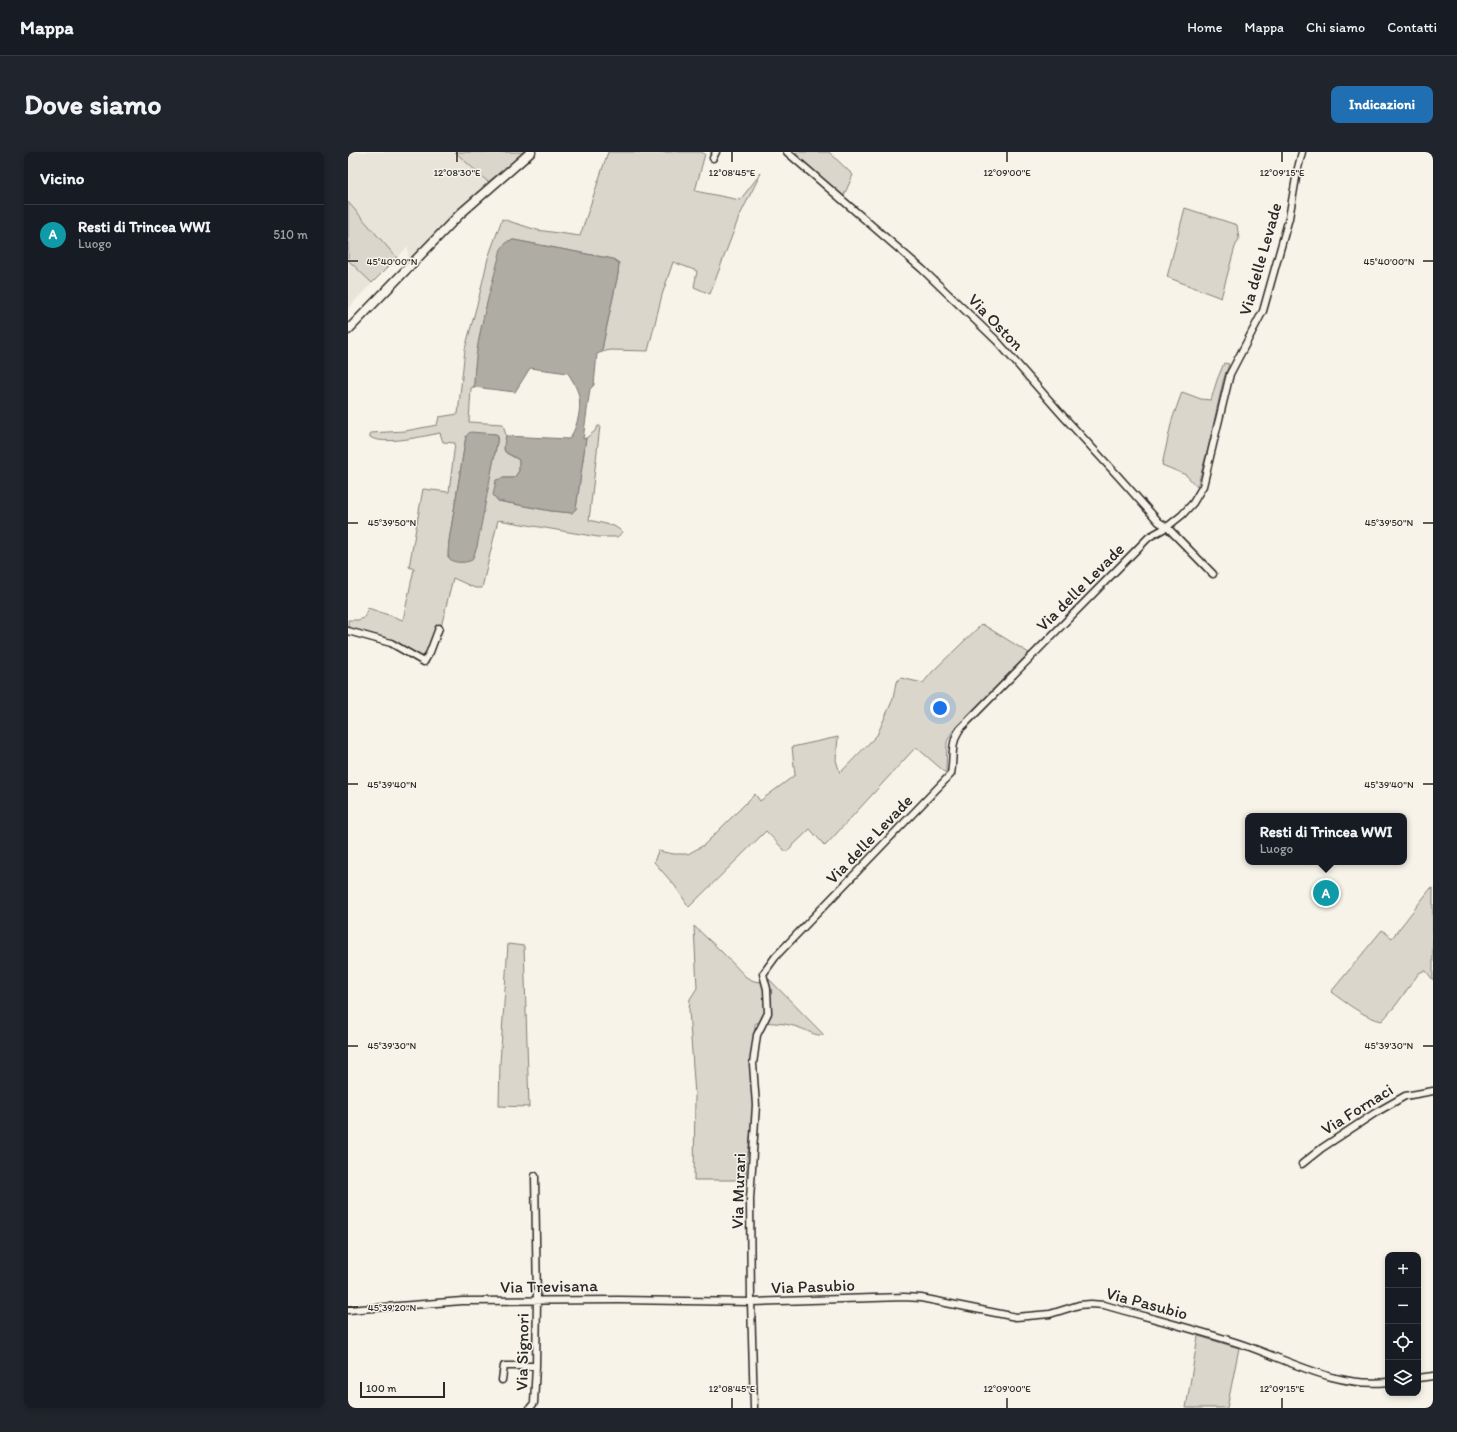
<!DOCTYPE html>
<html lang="it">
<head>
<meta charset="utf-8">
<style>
	body { margin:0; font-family:Itim,sans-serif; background:#20242c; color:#f1f3f6 }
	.controls { position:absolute; right:12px; bottom:12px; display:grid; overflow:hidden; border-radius:8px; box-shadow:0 2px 6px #0003 }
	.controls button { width:36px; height:36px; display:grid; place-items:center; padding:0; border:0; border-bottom:1px solid #363941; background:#171b24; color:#f1f3f6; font:20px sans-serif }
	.scale { position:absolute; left:12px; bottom:10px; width:85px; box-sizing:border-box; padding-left:4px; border:2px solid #2b2b2b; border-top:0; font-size:11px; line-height:14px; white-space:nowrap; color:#2b2b2b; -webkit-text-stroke:3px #f7f3e8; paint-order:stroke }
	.you { position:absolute; left:592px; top:556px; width:14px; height:14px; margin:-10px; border:3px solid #fff; border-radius:50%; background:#1a73e8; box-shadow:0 0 0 6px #1a73e833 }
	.badge { display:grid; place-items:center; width:26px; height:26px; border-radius:50%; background:#1f6fb2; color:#fff; font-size:13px; font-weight:700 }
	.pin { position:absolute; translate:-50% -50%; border:2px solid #fff; box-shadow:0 1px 4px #0006 }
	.popup { position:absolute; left:897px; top:661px; width:162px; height:52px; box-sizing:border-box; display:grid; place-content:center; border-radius:8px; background:#171b24; filter:drop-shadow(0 1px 3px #0005); font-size:13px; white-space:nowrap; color:#9ea1a6 }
	.popup b { font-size:15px; color:#f1f3f6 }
	.popup::after { content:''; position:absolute; left:50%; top:100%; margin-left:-8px; border:8px solid transparent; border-top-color:#171b24 }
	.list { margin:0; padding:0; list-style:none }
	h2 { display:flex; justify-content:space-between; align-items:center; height:52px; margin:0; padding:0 16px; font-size:17px }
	h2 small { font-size:13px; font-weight:400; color:#9ea1a6 }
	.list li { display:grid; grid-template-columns:26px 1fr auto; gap:12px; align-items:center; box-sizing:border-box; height:60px; padding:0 16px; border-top:1px solid #363941 }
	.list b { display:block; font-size:15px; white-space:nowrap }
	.list p { margin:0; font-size:13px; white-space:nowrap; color:#9ea1a6 }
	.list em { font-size:13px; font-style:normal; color:#9ea1a6 }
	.icon { flex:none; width:22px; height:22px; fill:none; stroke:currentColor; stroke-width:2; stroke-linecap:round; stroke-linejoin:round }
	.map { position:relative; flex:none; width:1085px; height:1256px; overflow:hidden; border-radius:8px }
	header { display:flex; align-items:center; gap:24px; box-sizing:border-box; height:56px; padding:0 20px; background:#171b24; border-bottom:1px solid #363941 }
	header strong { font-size:19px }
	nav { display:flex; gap:22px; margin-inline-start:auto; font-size:14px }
	.intro { display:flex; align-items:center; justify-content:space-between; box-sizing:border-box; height:96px; padding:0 24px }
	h1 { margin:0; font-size:28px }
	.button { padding:10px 18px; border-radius:8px; background:#1f6fb2; color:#fff; font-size:14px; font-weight:700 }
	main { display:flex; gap:24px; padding:0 24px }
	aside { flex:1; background:#171b24; border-radius:8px; box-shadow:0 2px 6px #0003 }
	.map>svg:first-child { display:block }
</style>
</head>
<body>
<header>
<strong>Mappa</strong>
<nav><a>Home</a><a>Mappa</a><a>Chi siamo</a><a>Contatti</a></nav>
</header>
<div class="intro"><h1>Dove siamo</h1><a class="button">Indicazioni</a></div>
<main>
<aside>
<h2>Vicino<small></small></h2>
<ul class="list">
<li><span class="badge" style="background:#0f9aa8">A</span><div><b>Resti di Trincea WWI</b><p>Luogo</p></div><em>510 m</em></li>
</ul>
</aside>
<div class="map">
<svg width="1085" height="1256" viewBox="0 0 1085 1256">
	<rect width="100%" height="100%" fill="#f7f3e8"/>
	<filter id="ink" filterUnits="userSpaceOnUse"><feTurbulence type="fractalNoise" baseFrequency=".025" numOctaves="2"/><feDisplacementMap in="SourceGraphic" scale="8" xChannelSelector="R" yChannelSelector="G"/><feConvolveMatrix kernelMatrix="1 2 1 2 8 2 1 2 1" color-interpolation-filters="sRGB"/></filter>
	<g filter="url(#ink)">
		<path fill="#e8e4da" d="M 0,0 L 107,0 L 140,30 L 60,108 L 60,94 L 49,106 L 0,50 Z
			M 0,108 L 24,131 L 0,156 Z"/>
		<path fill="#dad6cc" stroke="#82807c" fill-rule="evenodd" d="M 107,0 L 178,0 L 140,30 Z
			M 260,0 L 353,0 L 357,2 L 347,39 L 392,48 L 413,21 L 391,65 L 362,142 L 346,135 L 349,119 L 325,110 L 314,143 L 300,199 L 262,198 L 254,200 L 255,192 L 270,122 L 271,111 L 265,107 L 166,88 L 160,89 C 143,134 127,186 126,235 L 123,236 L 121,270 L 155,272 L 158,284 L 156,298 L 158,301 L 171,308 L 171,319 L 166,326 L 155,326 L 150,349 L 203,359 L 224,361 L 228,357 L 238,286 L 246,280 L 250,274 L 252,274 L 241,368 L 266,374 L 275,380 L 269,385 L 250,385 L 150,368 L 134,436 L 127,436 L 105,426 L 91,483 L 80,512 L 69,501 L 32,485 L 0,477 L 0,468 L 10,468 L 16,466 L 20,456 L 55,468 L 66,417 L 61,415 L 75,337 L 101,340 L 107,291 L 95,290 L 92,281 C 77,284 34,294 22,285 L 22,281 L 57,279 L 89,273 L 91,265 L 110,262 L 117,197 L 131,145 L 140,106 L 154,67 L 189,78 L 232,84 ZM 148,282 L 150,285 L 143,321 L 100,405 L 101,389 L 118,284 Z
			M 448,0 L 481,0 L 505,23 L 493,50 L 443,7 Z
			M 0,50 L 49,106 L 24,131 L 0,108 Z
			M 837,56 L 889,73 L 891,87 L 887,95 L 873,146 L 819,125 Z
			M 876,211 L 881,212 L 875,229 L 860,297 L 849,335 L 838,323 L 814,313 L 824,268 L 834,240 L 853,247 L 863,248 L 869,228 Z
			M 634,472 L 681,501 L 604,580 L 599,590 L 598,621 L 568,595 L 477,694 L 462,677 L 438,700 L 418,679 L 341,755 L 327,734 L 306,710 L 310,699 L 326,702 L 340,702 L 356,693 L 407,642 L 412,649 L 447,623 L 444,595 L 490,585 L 488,608 L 492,621 L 529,583 L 545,547 L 548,530 L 553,526 L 575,531 L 585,519 Z
			M 1083,736 L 1085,737 L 1085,828 L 1078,819 L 1075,819 L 1071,821 L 1048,853 L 1034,869 C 1017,866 997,850 983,840 L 1034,778 L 1044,786 Z
			M 346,774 L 373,799 L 398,825 L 406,829 L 413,830 L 419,825 L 476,883 C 466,884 461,879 452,876 C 439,871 422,870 408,871 L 407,872 L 405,964 L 399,1008 L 398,1028 L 346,1028 L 347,943 L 341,858 L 342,847 L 349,836 Z
			M 160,792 L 176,794 L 181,955 L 151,954 L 152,911 Z
			M 850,1184 L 891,1196 L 879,1256 L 838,1256 Z"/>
		<path fill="#afaca4" stroke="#7a7874" d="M 166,88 L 265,107 L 271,111 L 270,122 L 255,192 L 254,200 L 249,202 L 246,233 L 242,237 L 235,287 L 238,286 L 228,357 L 224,361 L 203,359 L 150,349 L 145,343 L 148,328 L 155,326 L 166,326 L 171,319 L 171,308 C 158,299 153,303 158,284 L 221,287 C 230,275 235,252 229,238 C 227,232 223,226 220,221 L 182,216 L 167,240 L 126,235 C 126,190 142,141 153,97 L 160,89 Z
			M 122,280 L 148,282 L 150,285 L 129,395 L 124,408 C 118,411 105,412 101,406 C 99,402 101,394 101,389 L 118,284 Z"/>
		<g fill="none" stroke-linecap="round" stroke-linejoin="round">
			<defs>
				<path id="minor" d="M 439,0 L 574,117 L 649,189 L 715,264 L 770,324 L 811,370 L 819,375 L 865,422
					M 365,6 L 368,0
					M 0,479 L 43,491 L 76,510 L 82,500 L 91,476
					M 954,1012 L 974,996 L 1027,961 L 1057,944 L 1085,939
					M 0,1158 L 114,1149 L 271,1148 L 403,1150 L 556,1145 L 573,1146 L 668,1165 L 702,1162 L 731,1153 L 743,1152 L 756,1153 C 802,1166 850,1178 896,1193 C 942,1209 990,1236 1040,1230
					M 1070,1226 L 1085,1224
					M 154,1228 L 156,1214 L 188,1214
					M 182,1256 L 186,1251 L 188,1214 L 189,1148 L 187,1024
					M 406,1256 L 403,1150 L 402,1047 L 408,953 L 405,912 L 409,883 L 420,861 L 419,837 L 415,822 L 428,804 L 603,622 C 606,606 602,591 612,577 L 801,385 L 819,375 L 834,363 L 845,351 L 855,334 L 882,222 L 915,159 L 941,66 L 949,20 L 954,0"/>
				<path id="secondary" d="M 0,178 L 112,62 L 183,0"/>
			</defs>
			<use href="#minor" stroke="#2b2b2b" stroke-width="9"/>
			<use href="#secondary" stroke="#2b2b2b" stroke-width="11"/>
			<use href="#minor" stroke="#f7f3e8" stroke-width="6"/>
			<use href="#secondary" stroke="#f7f3e8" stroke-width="8"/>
		</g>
	</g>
	<path fill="none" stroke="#2b2b2b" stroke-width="1.5" d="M 109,0 L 109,10M 384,0 L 384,10M 659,0 L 659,10M 934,0 L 934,10M 0,109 L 10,109M 1075,109 L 1085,109M 0,371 L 10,371M 1075,371 L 1085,371M 0,632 L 10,632M 1075,632 L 1085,632M 0,894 L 10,894M 1075,894 L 1085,894M 0,1155 L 10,1155M 384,1246 L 384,1256M 659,1246 L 659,1256M 934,1246 L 934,1256"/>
	<g text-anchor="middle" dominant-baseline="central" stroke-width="3" stroke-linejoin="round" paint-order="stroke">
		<g font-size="17" fill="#2b2b2b" stroke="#f7f3e8">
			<text transform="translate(912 107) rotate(-74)">Via delle Levade</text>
			<text transform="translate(648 170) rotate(46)">Via Oston</text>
			<text transform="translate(732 435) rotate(-45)">Via delle Levade</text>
			<text transform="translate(521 687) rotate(-46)">Via delle Levade</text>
			<text transform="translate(1009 957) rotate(-32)">Via Fornaci</text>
			<text transform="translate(390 1039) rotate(-88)">Via Murari</text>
			<text transform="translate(201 1134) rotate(-1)">Via Trevisana</text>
			<text transform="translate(465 1134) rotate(-2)">Via Pasubio</text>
			<text transform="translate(799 1151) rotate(15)">Via Pasubio</text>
			<text transform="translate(174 1200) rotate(-89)">Via Signori</text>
		</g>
	</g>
	<g font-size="10" text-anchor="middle" fill="#2b2b2b" stroke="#f7f3e8" stroke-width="3" stroke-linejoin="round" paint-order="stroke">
		<text x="109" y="24">12°08'30"E</text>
		<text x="384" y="24">12°08'45"E</text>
		<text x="659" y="24">12°09'00"E</text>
		<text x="934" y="24">12°09'15"E</text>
		<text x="44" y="113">45°40'00"N</text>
		<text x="1041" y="113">45°40'00"N</text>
		<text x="44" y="374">45°39'50"N</text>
		<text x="1041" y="374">45°39'50"N</text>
		<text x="44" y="636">45°39'40"N</text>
		<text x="1041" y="636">45°39'40"N</text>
		<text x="44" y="897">45°39'30"N</text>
		<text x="1041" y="897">45°39'30"N</text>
		<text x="44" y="1159">45°39'20"N</text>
		<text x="384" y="1240">12°08'45"E</text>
		<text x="659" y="1240">12°09'00"E</text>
		<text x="934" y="1240">12°09'15"E</text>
	</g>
</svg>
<div class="controls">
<button>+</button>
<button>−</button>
<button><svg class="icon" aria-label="locate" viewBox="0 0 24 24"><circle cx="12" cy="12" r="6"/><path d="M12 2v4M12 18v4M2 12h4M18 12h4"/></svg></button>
<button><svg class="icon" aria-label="layers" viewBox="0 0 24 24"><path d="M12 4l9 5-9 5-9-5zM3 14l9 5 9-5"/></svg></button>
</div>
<div class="scale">100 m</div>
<div class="you"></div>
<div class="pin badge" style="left:978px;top:741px;background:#0f9aa8">A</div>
<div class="popup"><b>Resti di Trincea WWI</b>Luogo</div>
</div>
</main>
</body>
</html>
